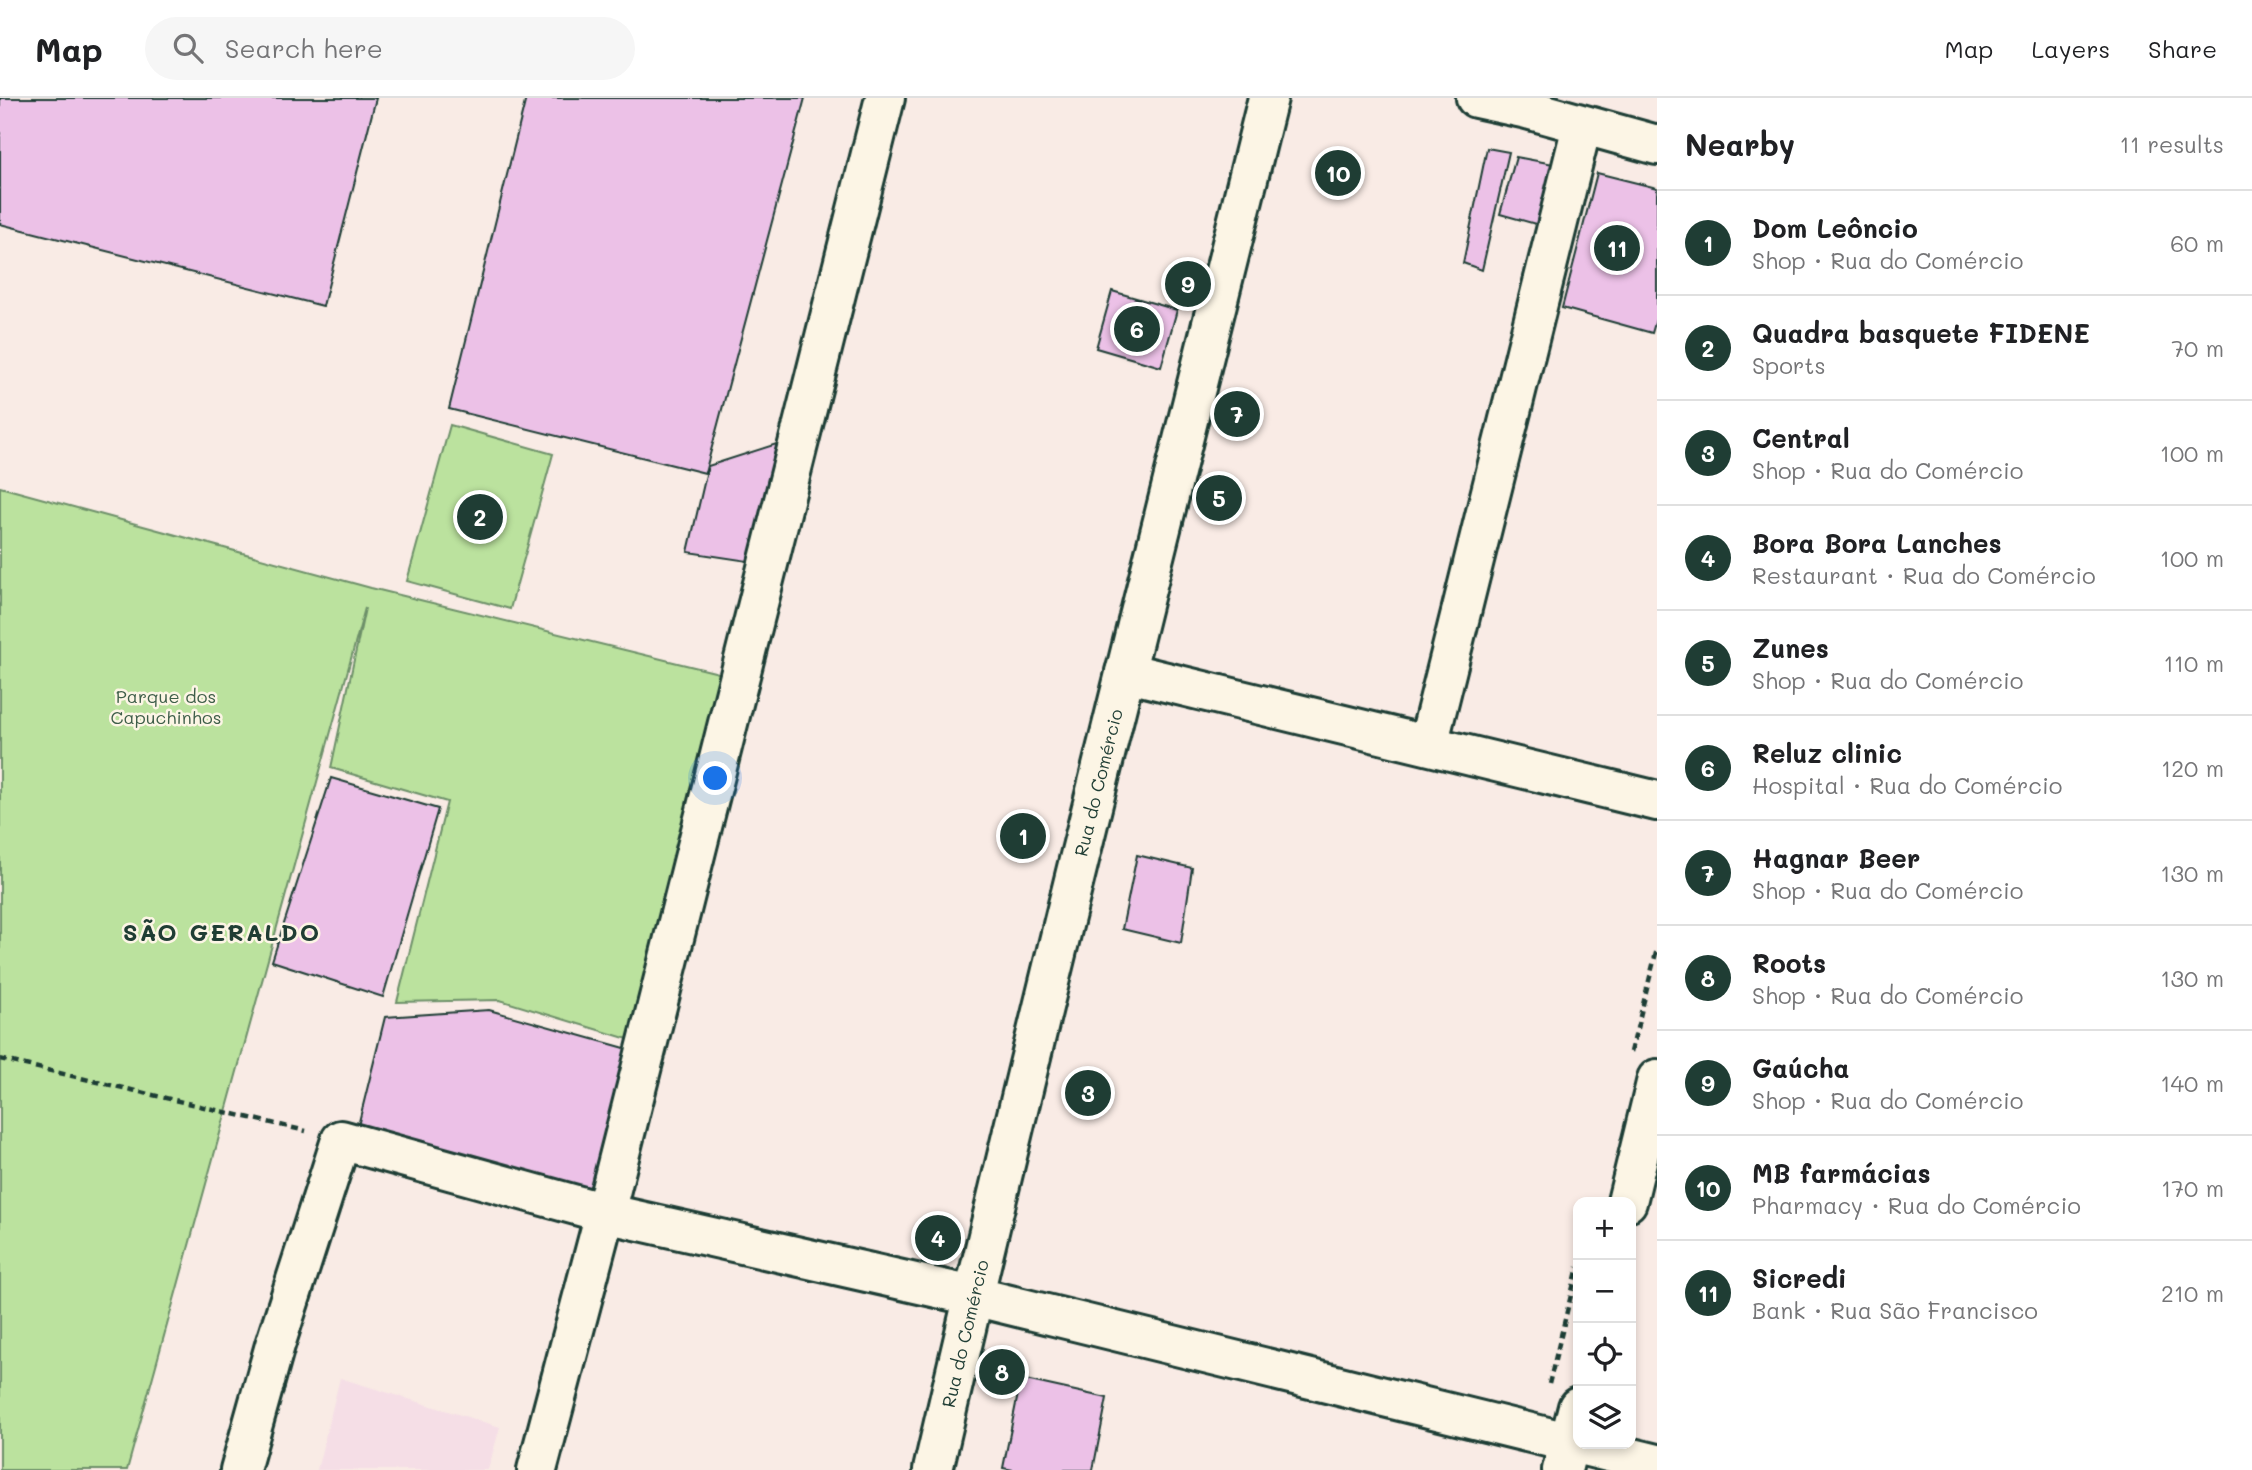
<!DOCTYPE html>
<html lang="en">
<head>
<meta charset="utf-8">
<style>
	body { margin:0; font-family:Mali,sans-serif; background:#f6f6f6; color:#202124 }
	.controls { position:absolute; right:21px; bottom:21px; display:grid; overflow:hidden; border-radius:14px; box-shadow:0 4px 10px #0003 }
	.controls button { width:63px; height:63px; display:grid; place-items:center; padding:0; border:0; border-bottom:2px solid #e0e0e0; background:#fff; color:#202124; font:35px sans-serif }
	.you { position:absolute; left:716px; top:681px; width:24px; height:24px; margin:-18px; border:5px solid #fff; border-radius:50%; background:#1a73e8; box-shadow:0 0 0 10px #1a73e833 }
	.badge { display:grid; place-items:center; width:46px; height:46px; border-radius:50%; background:#1f3d34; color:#fff; font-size:23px; font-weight:700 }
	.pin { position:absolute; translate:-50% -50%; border:4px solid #fff; box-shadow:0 2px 7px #0006 }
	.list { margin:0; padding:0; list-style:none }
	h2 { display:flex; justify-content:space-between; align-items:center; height:91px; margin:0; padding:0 28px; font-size:30px }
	h2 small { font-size:23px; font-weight:400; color:#757577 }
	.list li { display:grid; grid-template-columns:46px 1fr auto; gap:21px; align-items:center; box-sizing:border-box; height:105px; padding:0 28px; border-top:2px solid #e0e0e0 }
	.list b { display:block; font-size:26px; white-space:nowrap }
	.list p { margin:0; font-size:23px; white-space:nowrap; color:#757577 }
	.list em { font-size:23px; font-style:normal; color:#757577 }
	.icon { flex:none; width:38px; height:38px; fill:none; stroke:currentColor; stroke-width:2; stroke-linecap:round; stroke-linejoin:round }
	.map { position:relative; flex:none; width:1657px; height:1372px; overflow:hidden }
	header { display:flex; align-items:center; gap:42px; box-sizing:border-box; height:98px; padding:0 35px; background:#fff; border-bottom:2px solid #e0e0e0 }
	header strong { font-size:33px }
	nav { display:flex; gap:38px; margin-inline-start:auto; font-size:24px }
	.search { width:490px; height:63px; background:#f6f6f6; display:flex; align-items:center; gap:18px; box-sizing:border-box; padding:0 24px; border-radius:38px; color:#757577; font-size:26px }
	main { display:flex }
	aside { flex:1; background:#fff }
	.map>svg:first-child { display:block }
</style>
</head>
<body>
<header>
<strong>Map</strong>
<div class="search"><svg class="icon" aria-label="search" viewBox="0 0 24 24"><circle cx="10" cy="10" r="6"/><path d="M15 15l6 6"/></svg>Search here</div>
<nav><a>Map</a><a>Layers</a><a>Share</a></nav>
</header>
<main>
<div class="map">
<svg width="1657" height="1372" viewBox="0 0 1657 1372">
	<rect width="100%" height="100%" fill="#f9ebe5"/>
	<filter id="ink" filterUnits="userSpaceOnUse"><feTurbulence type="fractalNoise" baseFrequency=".0143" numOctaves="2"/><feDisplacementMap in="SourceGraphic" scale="14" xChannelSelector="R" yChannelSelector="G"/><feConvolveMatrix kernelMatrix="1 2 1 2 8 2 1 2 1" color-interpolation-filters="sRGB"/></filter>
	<g filter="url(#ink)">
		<path fill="#f5dee6" d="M 340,1280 L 500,1329 L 488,1372 L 317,1372 Z"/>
		<path fill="#bbe29e" stroke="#6d9069" stroke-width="2" d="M 450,327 L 553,356 L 510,511 L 407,483 Z
			M 0,389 L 371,490 L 735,579 L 641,945 L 500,902 L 397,904 L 447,704 L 331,670 L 365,510 L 127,1372 L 0,1372 Z"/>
		<path fill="#ecc1e7" stroke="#1f3d34" stroke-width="2" d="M 0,0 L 376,0 L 323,208 L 0,126 Z
			M 526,0 L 805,0 L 705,375 L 449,311 Z
			M 1487,50 L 1509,54 L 1482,172 L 1463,165 Z
			M 1516,59 L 1564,68 L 1550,130 L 1500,116 Z
			M 1597,75 L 1657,90 L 1657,218 L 1652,235 L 1562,210 Z
			M 1112,193 L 1177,212 L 1161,269 L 1096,250 Z
			M 789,342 L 754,464 L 688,454 L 708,368 Z
			M 331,680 L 438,711 L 383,899 L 272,863 Z
			M 1137,757 L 1192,770 L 1181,845 L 1122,831 Z
			M 489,912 L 632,952 L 595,1101 L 355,1040 L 385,919 Z
			M 1021,1281 L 1107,1300 L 1093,1372 L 1013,1372 L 1003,1370 Z"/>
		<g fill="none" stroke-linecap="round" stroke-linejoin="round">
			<defs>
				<path id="minor" d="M 1476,0 L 1527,11 L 1657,47
					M 1125,574 L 1657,703
					M 1428,647 L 1582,28
					M 1627,1104 L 1657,981
					M 240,1372 L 275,1247 L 341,1042 L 605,1115 L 973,1198 L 1657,1366
					M 537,1372 L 605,1115 L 885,0
					M 1562,1372 L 1578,1309"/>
				<g id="major">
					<path id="s1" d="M 933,1372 C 1039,913 1155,457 1268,0"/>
				</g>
			</defs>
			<use href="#minor" stroke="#1f3d34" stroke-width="44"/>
			<use href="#major" stroke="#1f3d34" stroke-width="44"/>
			<path stroke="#1f3d34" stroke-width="4.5" stroke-dasharray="7 5" stroke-linecap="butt" d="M 1631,954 L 1657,851
				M 0,961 L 306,1033
				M 1549,1286 L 1578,1169"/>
			<use href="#minor" stroke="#fcf5e5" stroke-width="38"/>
			<use href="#major" stroke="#fcf5e5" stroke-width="38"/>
		</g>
	</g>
	<g text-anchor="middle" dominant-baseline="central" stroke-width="5" stroke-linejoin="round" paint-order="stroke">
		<g font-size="18" fill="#3e5e49" stroke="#fcf5e5">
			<text x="166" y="598">Parque dos<tspan x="166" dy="21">Capuchinhos</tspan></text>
		</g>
		<g font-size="18" fill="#1f3d34" stroke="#fcf5e5">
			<text stroke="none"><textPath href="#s1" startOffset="707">Rua do Comércio</textPath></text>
			<text stroke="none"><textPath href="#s1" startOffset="140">Rua do Comércio</textPath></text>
		</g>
		<g font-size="24" font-weight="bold" letter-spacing="2" fill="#1f3d34" stroke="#fcf5e5">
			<text x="222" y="833">SÃO GERALDO</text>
		</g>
	</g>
</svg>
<div class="controls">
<button>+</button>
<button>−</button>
<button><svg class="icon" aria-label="locate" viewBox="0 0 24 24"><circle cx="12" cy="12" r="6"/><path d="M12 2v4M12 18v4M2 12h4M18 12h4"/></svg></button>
<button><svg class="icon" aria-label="layers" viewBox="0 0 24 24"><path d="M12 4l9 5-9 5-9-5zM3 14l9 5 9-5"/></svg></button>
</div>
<div class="you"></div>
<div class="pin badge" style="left:1023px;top:738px">1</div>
<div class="pin badge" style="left:480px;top:419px">2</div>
<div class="pin badge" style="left:1088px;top:995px">3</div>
<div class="pin badge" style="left:938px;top:1140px">4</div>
<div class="pin badge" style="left:1219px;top:400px">5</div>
<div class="pin badge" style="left:1137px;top:231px">6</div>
<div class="pin badge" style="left:1237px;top:316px">7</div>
<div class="pin badge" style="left:1002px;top:1274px">8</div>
<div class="pin badge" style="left:1188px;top:186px">9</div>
<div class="pin badge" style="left:1338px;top:75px">10</div>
<div class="pin badge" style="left:1617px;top:150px">11</div>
</div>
<aside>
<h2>Nearby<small>11 results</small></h2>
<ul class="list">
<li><span class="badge">1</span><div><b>Dom Leôncio</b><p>Shop · Rua do Comércio</p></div><em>60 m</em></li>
<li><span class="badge">2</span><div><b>Quadra basquete FIDENE</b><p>Sports</p></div><em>70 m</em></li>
<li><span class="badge">3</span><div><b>Central</b><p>Shop · Rua do Comércio</p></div><em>100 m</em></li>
<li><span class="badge">4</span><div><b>Bora Bora Lanches</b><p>Restaurant · Rua do Comércio</p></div><em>100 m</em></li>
<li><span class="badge">5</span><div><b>Zunes</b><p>Shop · Rua do Comércio</p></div><em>110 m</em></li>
<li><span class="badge">6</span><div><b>Reluz clinic</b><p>Hospital · Rua do Comércio</p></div><em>120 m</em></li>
<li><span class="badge">7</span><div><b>Hagnar Beer</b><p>Shop · Rua do Comércio</p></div><em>130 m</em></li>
<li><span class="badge">8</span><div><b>Roots</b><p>Shop · Rua do Comércio</p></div><em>130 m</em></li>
<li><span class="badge">9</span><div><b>Gaúcha</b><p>Shop · Rua do Comércio</p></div><em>140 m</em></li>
<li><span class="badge">10</span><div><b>MB farmácias</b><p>Pharmacy · Rua do Comércio</p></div><em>170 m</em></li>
<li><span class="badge">11</span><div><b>Sicredi</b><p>Bank · Rua São Francisco</p></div><em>210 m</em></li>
</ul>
</aside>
</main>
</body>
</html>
